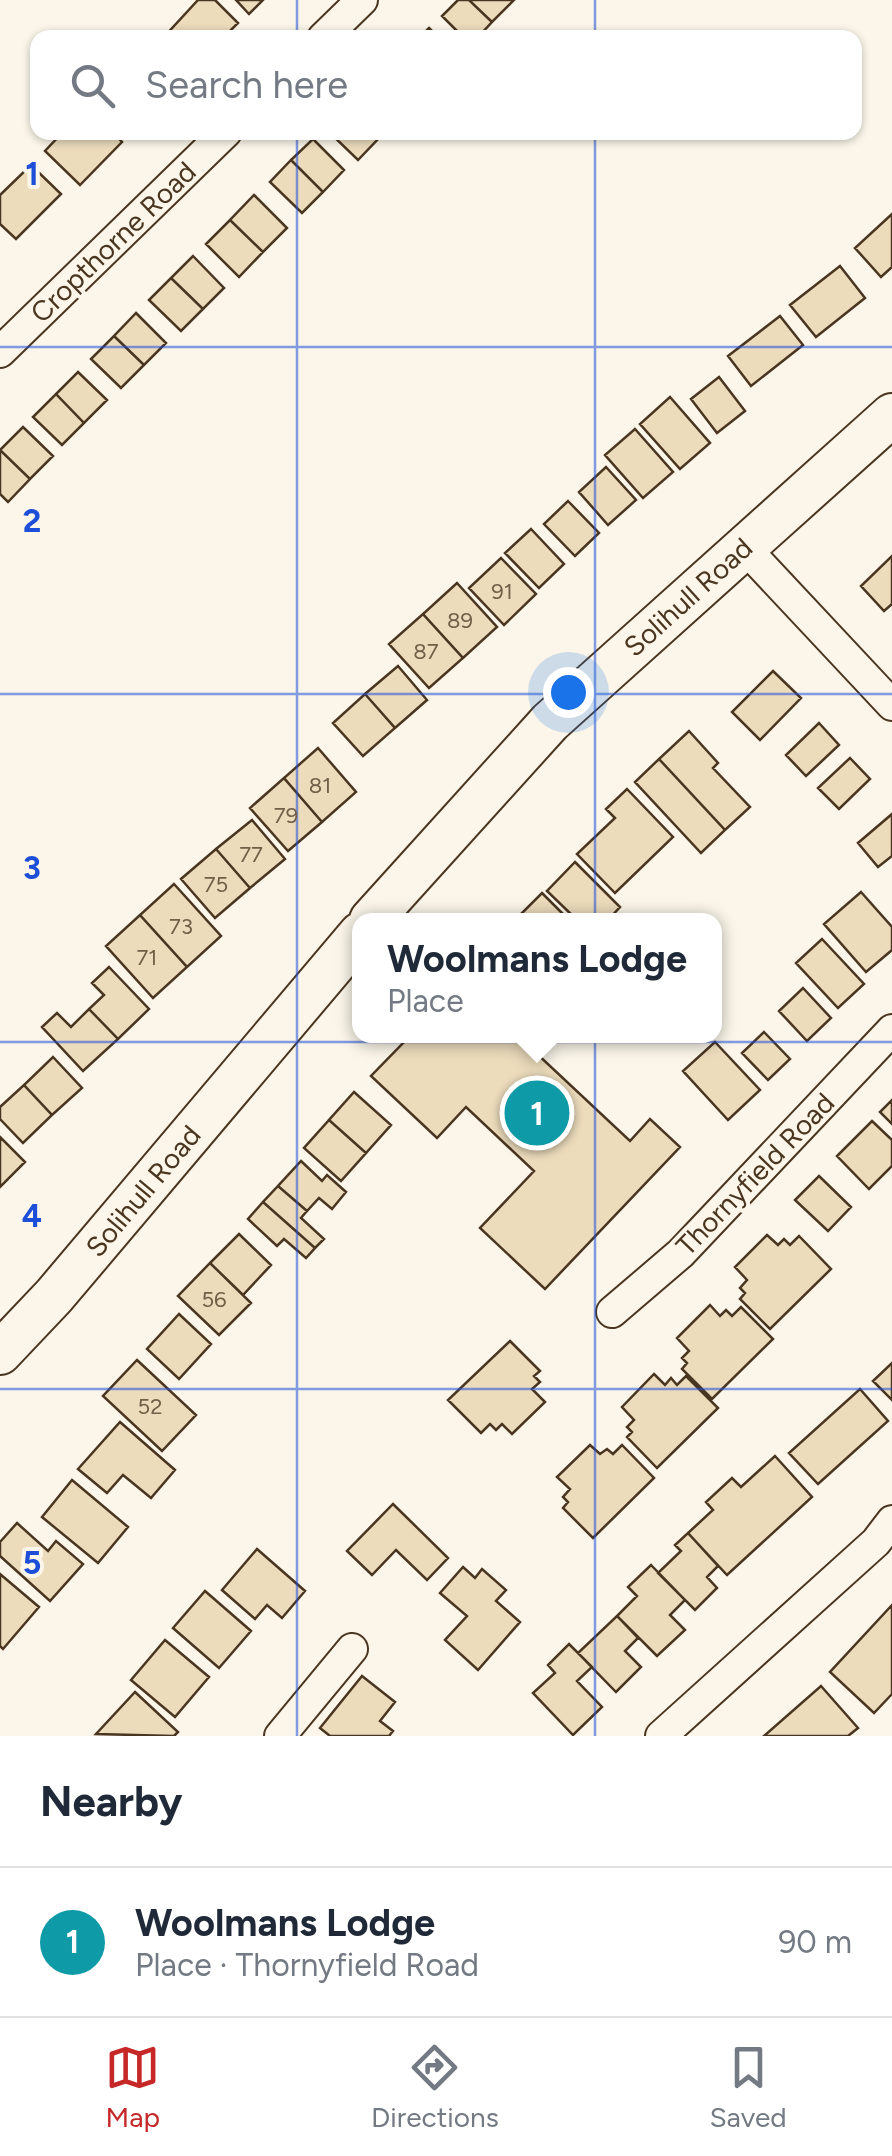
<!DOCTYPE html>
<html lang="en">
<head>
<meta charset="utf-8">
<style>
	body { margin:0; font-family:Figtree,sans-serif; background:#f2f2f3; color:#1f2937 }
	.you { position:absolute; left:568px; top:692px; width:35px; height:35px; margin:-25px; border:8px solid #fff; border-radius:50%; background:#1a73e8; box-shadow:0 0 0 15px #1a73e833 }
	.badge { display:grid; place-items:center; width:65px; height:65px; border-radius:50%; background:#c62828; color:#fff; font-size:32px; font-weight:700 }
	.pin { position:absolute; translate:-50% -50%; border:5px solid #fff; box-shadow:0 2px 10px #0006 }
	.popup { position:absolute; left:352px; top:913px; width:370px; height:130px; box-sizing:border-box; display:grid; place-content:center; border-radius:20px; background:#fff; filter:drop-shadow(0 2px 8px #0005); font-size:32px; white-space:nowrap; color:#747a83 }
	.popup b { font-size:38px; color:#1f2937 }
	.popup::after { content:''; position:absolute; left:50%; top:100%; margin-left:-20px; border:20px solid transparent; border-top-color:#fff }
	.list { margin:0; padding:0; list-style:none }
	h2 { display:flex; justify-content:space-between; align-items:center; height:130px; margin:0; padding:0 40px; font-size:42px }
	h2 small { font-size:32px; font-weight:400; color:#747a83 }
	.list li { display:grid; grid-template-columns:65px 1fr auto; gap:30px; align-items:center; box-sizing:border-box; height:150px; padding:0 40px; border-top:2px solid #e0e1e3 }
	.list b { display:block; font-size:38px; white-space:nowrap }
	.list p { margin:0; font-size:32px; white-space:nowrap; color:#747a83 }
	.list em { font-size:32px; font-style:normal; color:#747a83 }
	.icon { flex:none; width:55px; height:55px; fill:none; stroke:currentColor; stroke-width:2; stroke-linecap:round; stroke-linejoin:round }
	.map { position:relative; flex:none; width:892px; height:1736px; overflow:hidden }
	.search { position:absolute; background:#fff; box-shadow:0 2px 8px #0004; left:30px; right:30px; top:30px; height:110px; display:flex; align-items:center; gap:25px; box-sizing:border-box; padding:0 35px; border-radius:20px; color:#747a83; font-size:38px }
	.sheet { height:280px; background:#fff }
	nav { display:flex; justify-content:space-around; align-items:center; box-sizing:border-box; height:140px; border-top:2px solid #e0e1e3; background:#fff; font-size:28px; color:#747a83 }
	nav a { display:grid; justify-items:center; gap:5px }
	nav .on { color:#c62828 }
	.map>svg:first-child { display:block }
</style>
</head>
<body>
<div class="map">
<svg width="892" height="1736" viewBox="0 0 892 1736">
	<rect width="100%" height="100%" fill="#fbf6e9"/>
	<path fill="#ecdcbc" stroke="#4a3520" stroke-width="2.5" d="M 198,0 L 215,0 L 238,23 L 223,38 L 163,38 Z
		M 236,0 L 263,0 L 249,14 Z
		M 458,0 L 469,0 L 492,22 L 477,38 L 464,38 L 442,16 Z
		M 469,0 L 514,0 L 492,22 Z
		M 429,28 L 439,38 L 419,38 Z
		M 63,132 L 113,132 L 122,142 L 80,185 L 45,151 Z
		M 329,132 L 375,132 L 380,137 L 358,160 Z
		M 313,139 L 344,170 L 323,192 L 291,160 Z
		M 291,160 L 323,192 L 302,213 L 270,182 Z
		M 31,165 L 61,194 L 16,239 L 0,224 L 0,195 Z
		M 254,195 L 287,228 L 263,252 L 230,220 Z
		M 892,214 L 892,267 L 881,277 L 855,248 Z
		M 230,220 L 263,252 L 239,277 L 206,244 Z
		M 193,256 L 224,288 L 203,309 L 171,278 Z
		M 840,266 L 865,298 L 816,337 L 790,305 Z
		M 171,278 L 203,309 L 181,331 L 149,300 Z
		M 136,313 L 166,343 L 144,365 L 114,336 Z
		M 780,316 L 803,345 L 751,386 L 728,356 Z
		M 114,336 L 144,365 L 121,388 L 91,359 Z
		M 78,372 L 107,400 L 84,423 L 56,394 Z
		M 719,377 L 745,411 L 717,433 L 691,399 Z
		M 56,394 L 84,423 L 62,445 L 33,417 Z
		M 670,397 L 710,443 L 680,469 L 640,424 Z
		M 23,427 L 53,456 L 30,479 L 0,450 Z
		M 635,429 L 673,472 L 643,498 L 605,455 Z
		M 0,450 L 30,479 L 8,502 L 0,494 Z
		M 606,467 L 636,500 L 608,525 L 579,492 Z
		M 568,501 L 599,533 L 575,556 L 544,524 Z
		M 531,529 L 564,564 L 539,588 L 505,553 Z
		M 892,556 L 892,604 L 884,611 L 861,586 Z
		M 501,558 L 536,594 L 504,625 L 469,588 Z
		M 457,583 L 497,627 L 463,658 L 423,614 Z
		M 423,614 L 463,658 L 429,688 L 389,644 Z
		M 398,666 L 427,700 L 395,728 L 365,694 Z
		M 773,671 L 801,698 L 760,740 L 732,712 Z
		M 365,694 L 395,728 L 363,756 L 333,723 Z
		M 819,723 L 839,745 L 806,776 L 786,755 Z
		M 689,731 L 718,763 L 713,768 L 750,807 L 725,830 L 659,759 Z
		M 318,748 L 356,792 L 322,822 L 284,778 Z
		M 850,758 L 870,779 L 839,809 L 818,788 Z
		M 659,759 L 725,830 L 701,853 L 635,782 Z
		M 284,778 L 322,822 L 288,851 L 250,808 Z
		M 627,789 L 673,837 L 615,893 L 577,854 L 615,818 L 606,809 Z
		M 892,814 L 892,856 L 878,867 L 858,843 Z
		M 252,820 L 285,859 L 250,888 L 216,849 Z
		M 216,849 L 250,888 L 215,918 L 181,879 Z
		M 575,862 L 620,907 L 608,920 L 577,920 L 547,891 Z
		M 174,884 L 221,936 L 187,967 L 140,915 Z
		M 861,892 L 892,927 L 892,950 L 866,972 L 824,924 Z
		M 542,893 L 569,920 L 515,920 Z
		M 140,915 L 187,967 L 153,998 L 106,946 Z
		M 822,939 L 864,984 L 838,1008 L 796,963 Z
		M 109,967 L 149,1009 L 118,1039 L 89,1009 L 104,995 L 92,983 Z
		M 803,988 L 831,1018 L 807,1041 L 779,1011 Z
		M 89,1009 L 118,1039 L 83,1071 L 42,1027 L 57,1013 L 71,1027 Z
		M 764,1032 L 790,1059 L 768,1080 L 742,1053 Z
		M 410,1036 L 518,1036 L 630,1141 L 650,1119 L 680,1147 L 545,1289 L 480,1228 L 534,1171 L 466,1107 L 437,1138 L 371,1076 Z
		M 715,1042 L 760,1090 L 728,1120 L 683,1071 Z
		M 53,1057 L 82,1088 L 52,1115 L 24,1085 Z
		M 24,1085 L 52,1115 L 23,1143 L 0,1119 L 0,1107 Z
		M 354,1092 L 391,1125 L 366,1153 L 329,1120 Z
		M 892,1100 L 892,1124 L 880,1112 Z
		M 329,1120 L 366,1153 L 341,1181 L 304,1148 Z
		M 872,1121 L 892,1140 L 892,1166 L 869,1189 L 837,1156 Z
		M 0,1137 L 25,1162 L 0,1187 Z
		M 301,1161 L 322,1181 L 327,1175 L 346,1192 L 332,1209 L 319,1198 L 307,1211 L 278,1186 Z
		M 819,1176 L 851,1207 L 828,1231 L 795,1200 Z
		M 278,1186 L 307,1211 L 301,1218 L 324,1239 L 315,1248 L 263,1202 Z
		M 263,1202 L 315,1248 L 306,1258 L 284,1239 L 277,1246 L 248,1219 Z
		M 239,1234 L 271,1265 L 243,1295 L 210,1263 Z
		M 767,1235 L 778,1245 L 784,1239 L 790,1245 L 799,1236 L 831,1269 L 770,1329 L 740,1299 L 745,1293 L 740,1288 L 747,1280 L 735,1267 Z
		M 210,1263 L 251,1303 L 219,1335 L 178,1296 Z
		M 710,1305 L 720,1316 L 726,1310 L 732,1316 L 741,1307 L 773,1339 L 712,1399 L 682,1369 L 687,1363 L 682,1358 L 689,1351 L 677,1338 Z
		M 179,1314 L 211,1344 L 179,1379 L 147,1349 Z
		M 510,1341 L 540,1371 L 534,1376 L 540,1382 L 532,1389 L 545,1402 L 512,1434 L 502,1424 L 496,1430 L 490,1424 L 481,1433 L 448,1400 Z
		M 137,1360 L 196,1415 L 162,1451 L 103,1396 Z
		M 892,1363 L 892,1400 L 873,1381 Z
		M 654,1374 L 665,1385 L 671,1378 L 677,1385 L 686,1376 L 718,1408 L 657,1468 L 627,1437 L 632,1432 L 627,1427 L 634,1420 L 622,1407 Z
		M 860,1389 L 888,1421 L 818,1484 L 789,1453 Z
		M 120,1422 L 175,1470 L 151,1498 L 123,1475 L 107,1493 L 78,1469 Z
		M 590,1445 L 600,1454 L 607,1449 L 613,1454 L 622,1445 L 654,1478 L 593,1538 L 563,1508 L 568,1502 L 563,1497 L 570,1489 L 557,1477 Z
		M 775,1456 L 812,1497 L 727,1575 L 688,1533 L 713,1510 L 706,1502 L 732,1478 L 741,1487 Z
		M 72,1480 L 128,1527 L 98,1563 L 42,1517 Z
		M 393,1504 L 448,1558 L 427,1580 L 396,1550 L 372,1575 L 347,1551 Z
		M 17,1523 L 48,1551 L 56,1541 L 83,1564 L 50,1601 L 0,1556 L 0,1542 Z
		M 688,1533 L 718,1566 L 707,1577 L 717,1588 L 695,1610 L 658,1573 L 681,1551 L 675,1545 Z
		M 257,1549 L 305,1591 L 282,1618 L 267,1605 L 255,1619 L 222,1590 Z
		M 651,1565 L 685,1600 L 670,1615 L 685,1630 L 657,1656 L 617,1616 L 637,1596 L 628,1587 Z
		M 463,1567 L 475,1578 L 482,1569 L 506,1590 L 496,1601 L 520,1622 L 478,1670 L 445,1640 L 467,1616 L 440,1593 Z
		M 0,1574 L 39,1607 L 3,1649 L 0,1646 Z
		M 205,1591 L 251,1631 L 219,1668 L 173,1628 Z
		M 892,1605 L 892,1694 L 874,1713 L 830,1672 Z
		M 617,1616 L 638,1638 L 625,1651 L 641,1667 L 616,1692 L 578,1653 Z
		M 165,1640 L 209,1677 L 175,1717 L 131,1680 Z
		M 569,1644 L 592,1667 L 577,1681 L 602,1707 L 573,1735 L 533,1693 L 555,1673 L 548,1665 Z
		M 362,1676 L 395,1702 L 380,1721 L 393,1731 L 389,1736 L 330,1736 L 320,1728 Z
		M 821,1686 L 858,1728 L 848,1736 L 764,1736 Z
		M 135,1692 L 178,1732 L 174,1736 L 96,1734 Z"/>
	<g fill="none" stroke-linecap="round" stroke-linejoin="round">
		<defs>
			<path id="street" d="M 323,38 L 362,0
				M 0,352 L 226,132
				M 744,547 L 892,705
				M 612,1312 L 681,1253 L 892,1030
				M 280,1736 L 352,1649
				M 661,1736 L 876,1542 L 892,1521"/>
			<path id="secondary" d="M 371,920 L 550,722 L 892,415
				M 0,1353 L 54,1296 L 360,934"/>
		</defs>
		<use href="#street" stroke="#4a3520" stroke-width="34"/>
		<use href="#secondary" stroke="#4a3520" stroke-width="46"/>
		<use href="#street" stroke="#fbf6e9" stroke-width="30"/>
		<use href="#secondary" stroke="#fbf6e9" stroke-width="42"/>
	</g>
	<path fill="none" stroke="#1d4ed8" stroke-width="2.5" stroke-opacity="0.55" d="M 297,0 L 297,38M 595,0 L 595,38M 297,132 L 297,1736M 595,132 L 595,1736M 0,347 L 892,347M 0,694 L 892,694M 0,1042 L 892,1042M 0,1389 L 892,1389"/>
	<g text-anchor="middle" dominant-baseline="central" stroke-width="8" stroke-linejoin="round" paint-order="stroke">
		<g font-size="22" fill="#725f47">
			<text x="502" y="591">91</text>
			<text x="460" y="620">89</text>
			<text x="426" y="651">87</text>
			<text x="320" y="785">81</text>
			<text x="286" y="815">79</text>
			<text x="251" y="854">77</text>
			<text x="216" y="884">75</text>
			<text x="181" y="926">73</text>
			<text x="147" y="957">71</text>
			<text x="214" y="1299">56</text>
			<text x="150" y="1406">52</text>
		</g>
		<g font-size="28" fill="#4a3520" stroke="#fbf6e9">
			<text transform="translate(113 242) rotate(-44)">Cropthorne Road</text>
			<text transform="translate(688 597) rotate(-42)">Solihull Road</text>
			<text transform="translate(755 1174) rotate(-46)">Thornyfield Road</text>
			<text transform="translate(143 1191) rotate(-50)">Solihull Road</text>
		</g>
	</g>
	<g font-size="32" text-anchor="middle" font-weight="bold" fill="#1d4ed8" stroke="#fbf6e9" stroke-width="8" stroke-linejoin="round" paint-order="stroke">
		<text x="32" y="185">1</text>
		<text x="32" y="532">2</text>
		<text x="32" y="879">3</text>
		<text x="32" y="1227">4</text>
		<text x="32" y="1574">5</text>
	</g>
</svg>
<div class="you"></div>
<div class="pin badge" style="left:537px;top:1113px;background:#0f9aa8">1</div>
<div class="popup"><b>Woolmans Lodge</b>Place</div>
<div class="search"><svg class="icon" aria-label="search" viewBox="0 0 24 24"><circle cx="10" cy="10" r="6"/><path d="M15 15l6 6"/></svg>Search here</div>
</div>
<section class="sheet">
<h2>Nearby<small></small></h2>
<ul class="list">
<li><span class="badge" style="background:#0f9aa8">1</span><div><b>Woolmans Lodge</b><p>Place · Thornyfield Road</p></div><em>90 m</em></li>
</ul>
</section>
<nav>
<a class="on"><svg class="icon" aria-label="map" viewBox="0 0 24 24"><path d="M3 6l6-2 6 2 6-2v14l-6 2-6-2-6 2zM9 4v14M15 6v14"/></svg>Map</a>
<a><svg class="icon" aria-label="directions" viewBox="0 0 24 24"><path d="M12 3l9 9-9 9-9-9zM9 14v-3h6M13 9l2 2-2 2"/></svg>Directions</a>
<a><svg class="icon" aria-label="saved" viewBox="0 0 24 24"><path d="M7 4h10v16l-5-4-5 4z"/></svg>Saved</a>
</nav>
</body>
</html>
